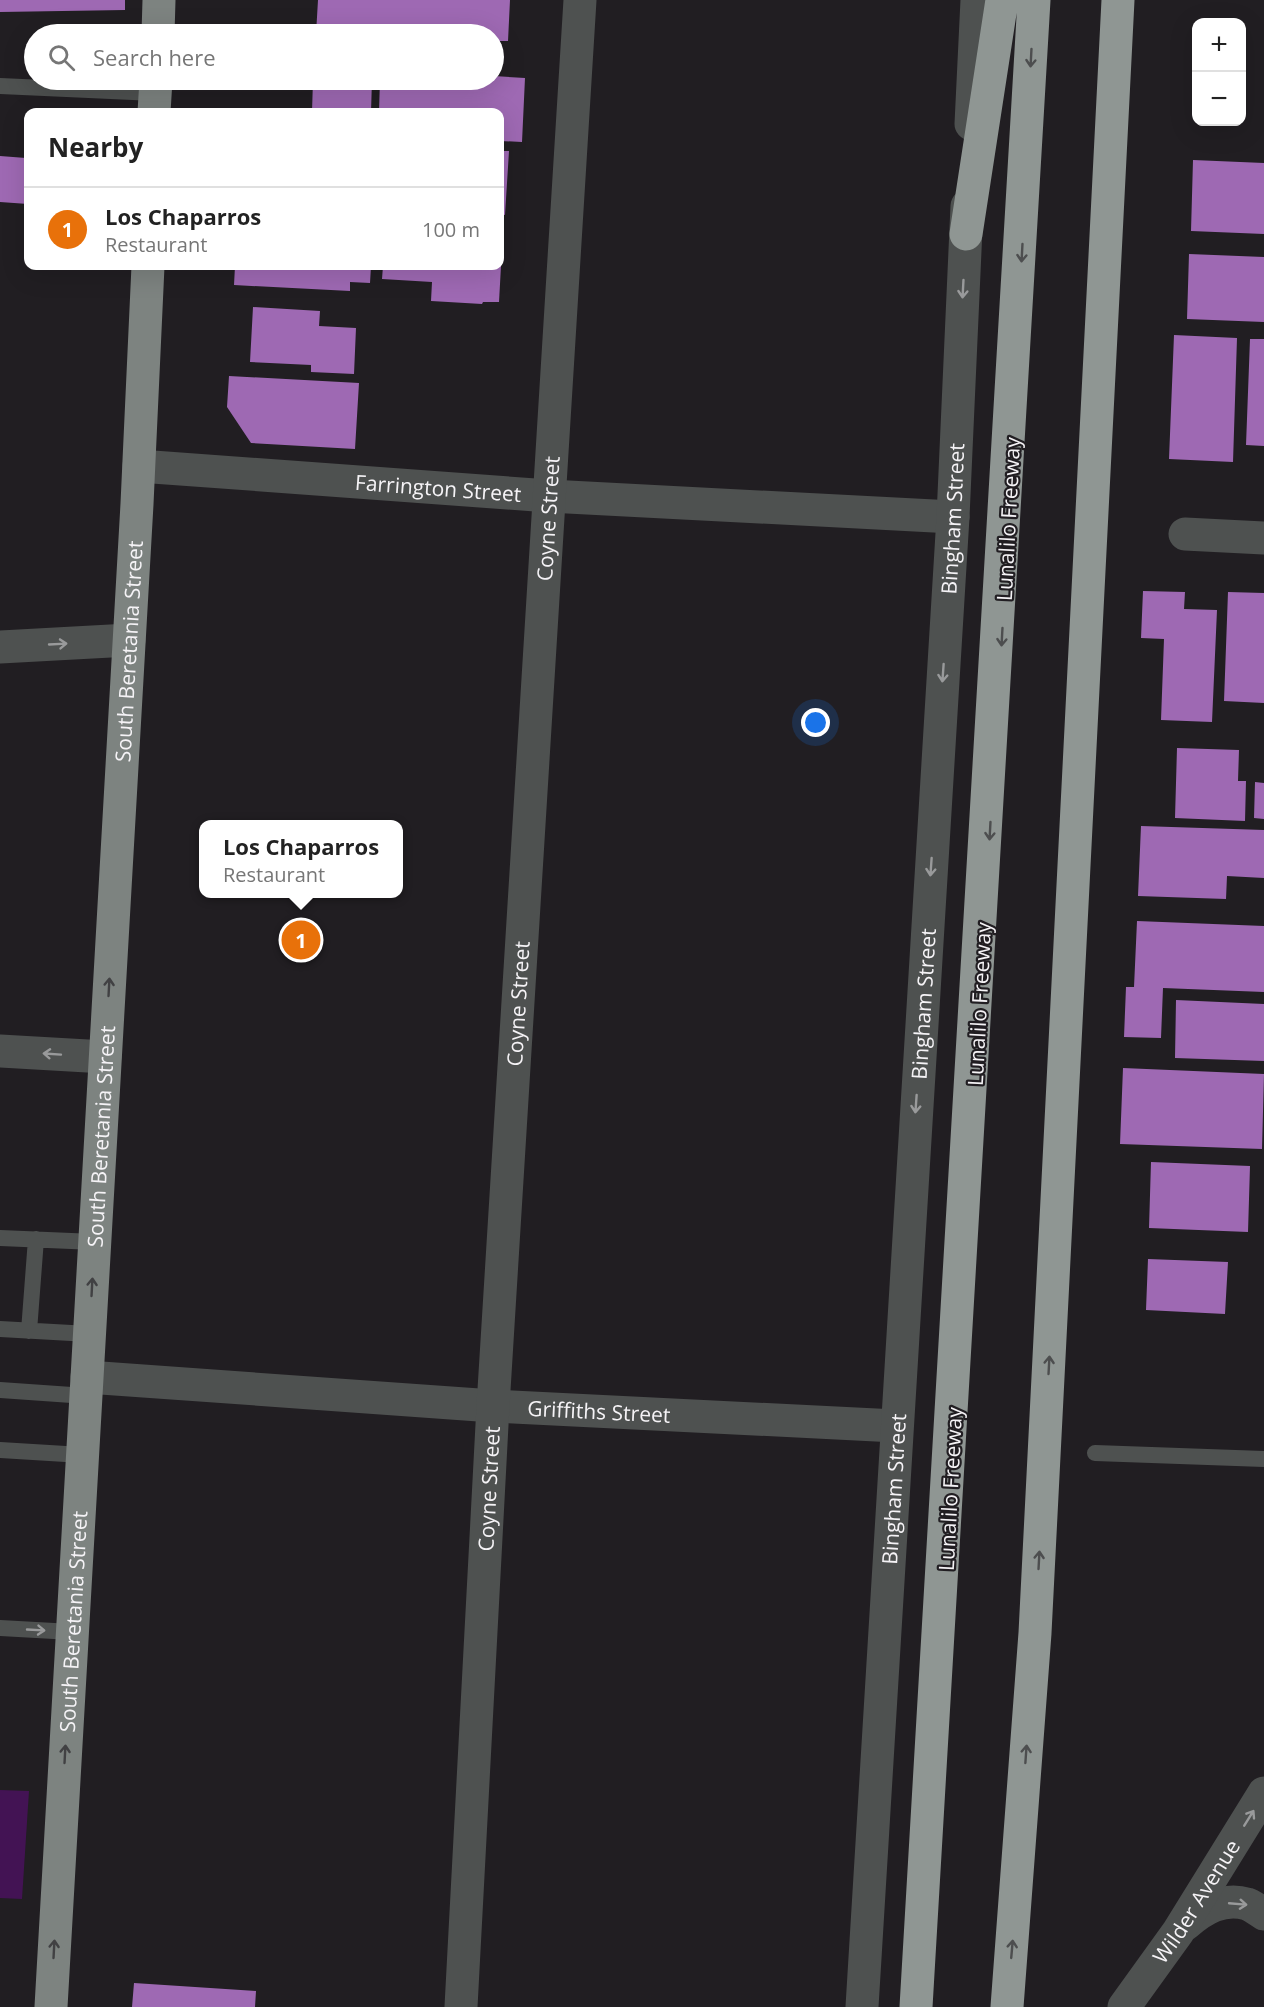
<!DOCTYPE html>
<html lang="en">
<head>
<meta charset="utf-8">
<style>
	body { margin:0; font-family:"Open Sans",sans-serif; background:#f6f6f6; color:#222 }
	.controls { position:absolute; right:18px; top:18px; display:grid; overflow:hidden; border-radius:12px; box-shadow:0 6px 24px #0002 }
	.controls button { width:54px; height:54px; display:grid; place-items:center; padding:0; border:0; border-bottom:2px solid #e0e0e0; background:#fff; color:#222; font:30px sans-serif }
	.you { position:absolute; left:816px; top:723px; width:21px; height:21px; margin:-15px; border:4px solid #fff; border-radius:50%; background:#1a73e8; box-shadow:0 0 0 9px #1a73e833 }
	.badge { display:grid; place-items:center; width:39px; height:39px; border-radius:50%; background:#2c725d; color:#fff; font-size:20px; font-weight:700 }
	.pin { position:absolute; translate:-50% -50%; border:3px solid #fff; box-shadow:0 2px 6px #0006 }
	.popup { position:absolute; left:199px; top:820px; width:204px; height:78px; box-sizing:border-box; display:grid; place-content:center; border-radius:12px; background:#fff; filter:drop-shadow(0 2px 4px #0005); font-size:20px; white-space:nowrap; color:#767676 }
	.popup b { font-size:22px; color:#222 }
	.popup::after { content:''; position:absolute; left:50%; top:100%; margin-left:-12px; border:12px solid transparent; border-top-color:#fff }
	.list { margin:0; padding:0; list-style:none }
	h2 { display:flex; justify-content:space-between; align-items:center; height:78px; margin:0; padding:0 24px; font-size:26px }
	h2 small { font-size:20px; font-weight:400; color:#767676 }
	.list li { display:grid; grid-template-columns:39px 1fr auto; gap:18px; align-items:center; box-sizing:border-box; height:84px; padding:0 24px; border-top:2px solid #e0e0e0 }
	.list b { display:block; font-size:22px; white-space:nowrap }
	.list p { margin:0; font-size:20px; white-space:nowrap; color:#767676 }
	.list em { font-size:20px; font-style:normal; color:#767676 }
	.icon { flex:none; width:33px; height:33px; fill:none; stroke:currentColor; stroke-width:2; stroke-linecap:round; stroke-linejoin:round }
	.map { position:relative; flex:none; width:1264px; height:2007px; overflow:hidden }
	.search { position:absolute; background:#fff; box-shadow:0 6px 24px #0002; left:24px; top:24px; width:480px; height:66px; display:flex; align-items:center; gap:15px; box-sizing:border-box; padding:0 21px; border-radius:33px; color:#767676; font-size:22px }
	.panel { position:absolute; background:#fff; box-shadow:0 6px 24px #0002; left:24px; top:108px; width:480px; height:162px; border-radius:12px }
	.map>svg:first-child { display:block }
</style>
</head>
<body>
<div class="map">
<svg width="1264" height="2007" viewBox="0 0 1264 2007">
	<rect width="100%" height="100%" fill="#211e22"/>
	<path fill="#431354" d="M 0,1790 L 29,1791 L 22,1899 L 0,1898 Z"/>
	<path fill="#9e69b3" d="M 0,0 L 125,0 L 125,10 L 0,12 Z
		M 318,0 L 510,0 L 508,41 L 494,41 L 494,34 L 316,34 Z
		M 494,76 L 525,78 L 522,142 L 500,141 L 500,112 L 379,112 L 380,80 L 494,80 Z
		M 313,80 L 372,80 L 371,112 L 312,112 Z
		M 500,151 L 509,151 L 505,215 L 500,214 Z
		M 0,156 L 26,158 L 28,167 L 28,204 L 0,202 Z
		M 1193,160 L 1264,163 L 1264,234 L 1191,231 Z
		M 1189,254 L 1264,257 L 1264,322 L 1187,319 Z
		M 235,266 L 371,266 L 370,283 L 350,282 L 350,291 L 234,285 Z
		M 383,266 L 501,266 L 499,302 L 483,302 L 482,304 L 431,301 L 432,282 L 382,279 Z
		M 253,307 L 320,311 L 319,326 L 356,328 L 354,374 L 311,372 L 311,365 L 250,362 Z
		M 1174,335 L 1237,338 L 1233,462 L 1169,459 Z
		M 1250,339 L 1264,339 L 1264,446 L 1246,445 Z
		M 229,376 L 359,383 L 355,449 L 251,443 L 227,407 Z
		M 1143,591 L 1185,592 L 1184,609 L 1217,610 L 1212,722 L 1161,720 L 1164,639 L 1141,638 Z
		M 1228,592 L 1264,593 L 1264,703 L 1224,701 Z
		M 1177,748 L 1239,750 L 1238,781 L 1246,781 L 1245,821 L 1175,818 Z
		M 1255,782 L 1264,783 L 1264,819 L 1254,818 Z
		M 1141,826 L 1264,830 L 1264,878 L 1227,876 L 1226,899 L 1138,896 Z
		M 1137,921 L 1264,926 L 1264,992 L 1163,988 L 1161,1038 L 1124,1037 L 1126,987 L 1134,987 Z
		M 1176,1000 L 1264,1004 L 1264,1061 L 1175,1058 Z
		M 1123,1068 L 1264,1074 L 1262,1149 L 1120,1144 Z
		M 1151,1162 L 1250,1166 L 1248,1232 L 1149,1228 Z
		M 1148,1259 L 1228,1262 L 1225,1314 L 1146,1310 Z
		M 134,1983 L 256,1991 L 255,2007 L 132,2007 Z"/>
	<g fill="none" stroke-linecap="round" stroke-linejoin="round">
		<path stroke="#4e5150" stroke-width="16" d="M 0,86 L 155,93
			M 0,1238 L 95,1242
			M 0,1329 L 89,1334
			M 29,1331 L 36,1239
			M 0,1390 L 86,1396
			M 0,1450 L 82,1455
			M 1095,1453 L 1264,1459
			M 0,1628 L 72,1632"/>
		<g stroke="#4e5150" stroke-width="33">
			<path id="s1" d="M 139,466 L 549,496 L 953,517"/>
			<path d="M 1185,534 L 1264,538"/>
			<path d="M 0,647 L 129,640"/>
			<path d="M 0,1051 L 105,1057"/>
			<path id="s2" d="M 87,1377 L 493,1406 L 896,1426"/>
			<path id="s3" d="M 461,2007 L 493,1406 L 580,0"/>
		</g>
		<g stroke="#4e5150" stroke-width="33">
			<path d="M 971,124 L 977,0"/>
			<path d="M 1186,1924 C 1203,1909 1223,1897 1247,1904 C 1253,1906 1259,1911 1264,1914"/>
			<path id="s4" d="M 862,2007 L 953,517 L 967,206"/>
			<path id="s5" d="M 1124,2007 L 1178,1932 L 1264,1793"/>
		</g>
		<g stroke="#7d8380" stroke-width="33">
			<path d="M 158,34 L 159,0"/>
			<path d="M 154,112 L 156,80"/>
			<path id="s6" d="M 51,2007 L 137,504 L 148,266"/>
		</g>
		<path stroke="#8f9693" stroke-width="33" d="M 966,234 L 1002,0
			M 916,2007 C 961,1338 1001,669 1034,0
			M 1007,2007 L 1035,1633 L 1118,0"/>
	</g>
	<defs><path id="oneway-shaft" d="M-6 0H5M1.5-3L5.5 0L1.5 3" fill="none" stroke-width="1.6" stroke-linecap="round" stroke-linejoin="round" transform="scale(1.5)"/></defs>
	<g stroke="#4d4e4f">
		<use href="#oneway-shaft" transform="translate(1031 58) rotate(93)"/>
		<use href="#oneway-shaft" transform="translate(1022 253) rotate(93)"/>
		<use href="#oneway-shaft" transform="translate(1002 637) rotate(93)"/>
		<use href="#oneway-shaft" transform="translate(990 831) rotate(93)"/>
		<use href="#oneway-shaft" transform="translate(1049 1365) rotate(-87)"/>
		<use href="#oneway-shaft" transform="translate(1039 1560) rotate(-87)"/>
		<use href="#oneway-shaft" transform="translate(1026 1754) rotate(-86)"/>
		<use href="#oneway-shaft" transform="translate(1012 1949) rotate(-85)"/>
	</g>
	<g stroke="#999a9b">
		<use href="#oneway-shaft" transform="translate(963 289) rotate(93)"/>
		<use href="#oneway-shaft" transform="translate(58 644) rotate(-3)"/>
		<use href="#oneway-shaft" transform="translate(943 673) rotate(94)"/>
		<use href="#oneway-shaft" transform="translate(931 867) rotate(94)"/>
		<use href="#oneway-shaft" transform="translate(52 1054) rotate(-176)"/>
		<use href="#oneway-shaft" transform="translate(916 1104) rotate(94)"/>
		<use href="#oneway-shaft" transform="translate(36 1630) rotate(3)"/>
		<use href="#oneway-shaft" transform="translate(1249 1818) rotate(-58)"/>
		<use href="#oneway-shaft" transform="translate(1238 1904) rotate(5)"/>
	</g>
	<g stroke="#414143">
		<use href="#oneway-shaft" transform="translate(109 987) rotate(-87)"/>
		<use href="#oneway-shaft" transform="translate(92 1287) rotate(-87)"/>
		<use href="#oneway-shaft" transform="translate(65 1754) rotate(-87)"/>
		<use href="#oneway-shaft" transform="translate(54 1949) rotate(-87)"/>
	</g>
	<g text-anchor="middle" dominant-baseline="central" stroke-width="4.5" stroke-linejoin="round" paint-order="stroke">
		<g font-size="21" fill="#f5f3f6" stroke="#211e22">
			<text stroke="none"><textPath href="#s1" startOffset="300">Farrington Street</textPath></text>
			<text stroke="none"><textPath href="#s3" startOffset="1491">Coyne Street</textPath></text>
			<text stroke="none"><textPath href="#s4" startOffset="1491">Bingham Street</textPath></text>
			<text transform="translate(1008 519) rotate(-87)">Lunalilo Freeway</text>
			<text stroke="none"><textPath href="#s6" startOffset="1358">South Beretania Street</textPath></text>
			<text stroke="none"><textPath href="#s3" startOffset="1005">Coyne Street</textPath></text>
			<text stroke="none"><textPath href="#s4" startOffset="1005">Bingham Street</textPath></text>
			<text transform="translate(979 1004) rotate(-87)">Lunalilo Freeway</text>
			<text stroke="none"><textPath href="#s6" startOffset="872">South Beretania Street</textPath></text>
			<text stroke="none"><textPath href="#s2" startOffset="513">Griffiths Street</textPath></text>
			<text stroke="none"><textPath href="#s3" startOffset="519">Coyne Street</textPath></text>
			<text stroke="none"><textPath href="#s4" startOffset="519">Bingham Street</textPath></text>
			<text transform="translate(950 1489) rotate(-87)">Lunalilo Freeway</text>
			<text stroke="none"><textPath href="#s6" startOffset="386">South Beretania Street</textPath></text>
			<text stroke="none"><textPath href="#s5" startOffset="128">Wilder Avenue</textPath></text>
		</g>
	</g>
</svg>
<div class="controls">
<button>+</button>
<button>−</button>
</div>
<div class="you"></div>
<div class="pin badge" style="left:301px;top:940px;background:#e8710a">1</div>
<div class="popup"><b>Los Chaparros</b>Restaurant</div>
<div class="search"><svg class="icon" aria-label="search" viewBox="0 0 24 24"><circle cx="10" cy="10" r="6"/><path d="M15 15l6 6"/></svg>Search here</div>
<section class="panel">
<h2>Nearby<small></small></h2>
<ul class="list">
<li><span class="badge" style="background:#e8710a">1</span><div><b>Los Chaparros</b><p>Restaurant</p></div><em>100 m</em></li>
</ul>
</section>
</div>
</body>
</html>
